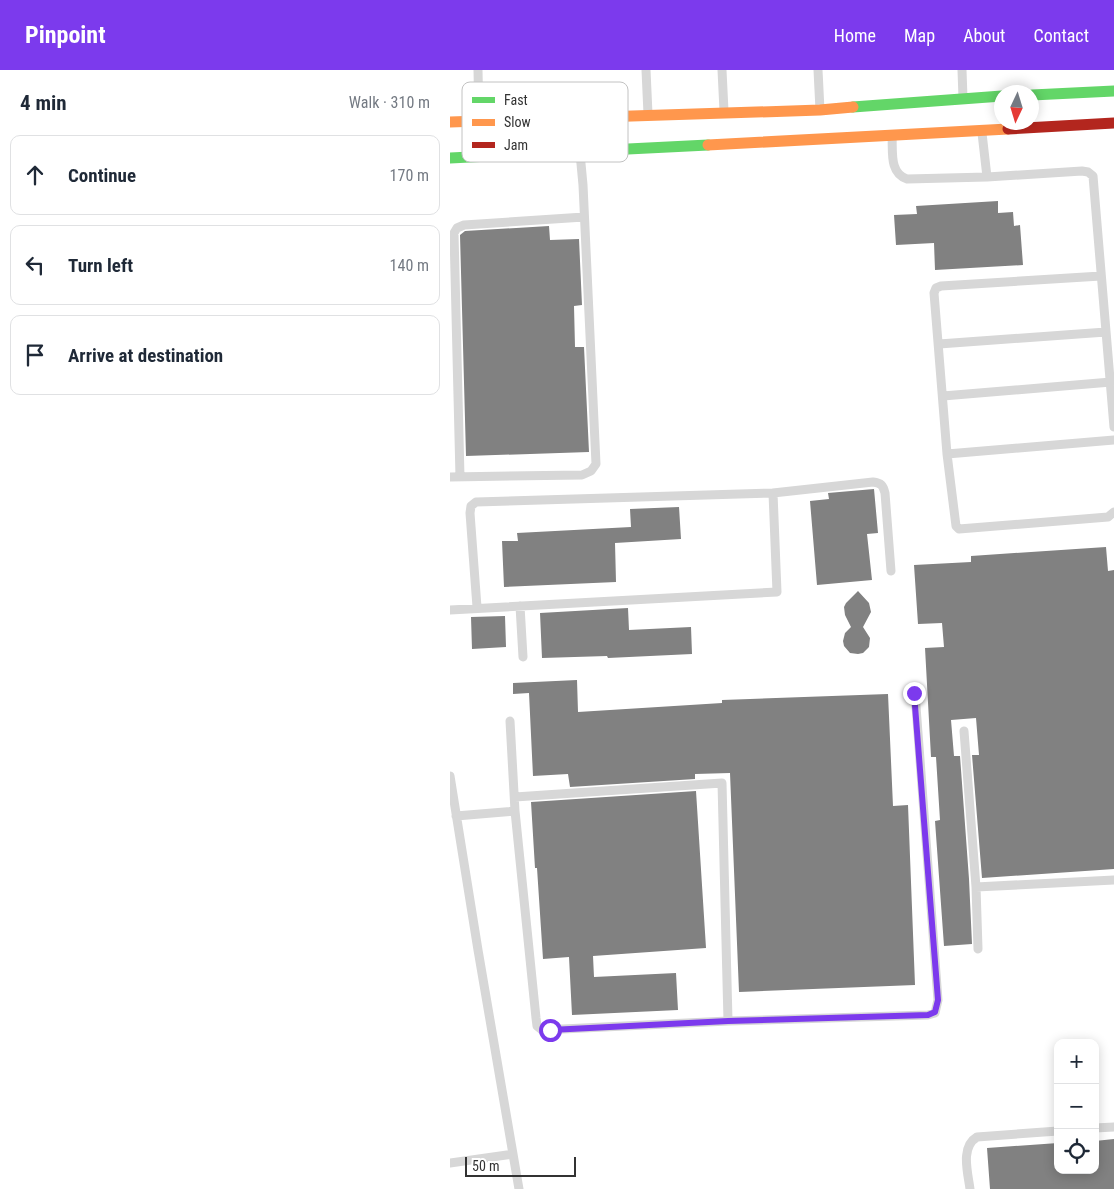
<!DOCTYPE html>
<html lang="en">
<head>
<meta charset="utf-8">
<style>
	body { margin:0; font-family:"Roboto Condensed",sans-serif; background:#f6f6f7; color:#1f2937 }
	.controls { position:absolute; right:15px; bottom:15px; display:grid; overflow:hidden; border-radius:10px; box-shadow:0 2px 12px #0003 }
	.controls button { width:45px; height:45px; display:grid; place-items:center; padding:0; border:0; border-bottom:1px solid #e0e1e3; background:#fff; color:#1f2937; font:25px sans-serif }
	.compass { position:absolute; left:544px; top:15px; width:45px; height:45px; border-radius:50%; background:#fff; box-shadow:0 2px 12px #0003; rotate:184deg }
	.scale { position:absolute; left:15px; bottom:12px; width:111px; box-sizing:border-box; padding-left:5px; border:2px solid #333; border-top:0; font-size:14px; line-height:18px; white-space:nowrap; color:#333; -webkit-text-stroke:4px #fff; paint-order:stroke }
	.stop { position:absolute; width:15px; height:15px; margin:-11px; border:4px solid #7c3aed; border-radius:50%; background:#fff }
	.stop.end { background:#7c3aed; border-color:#fff; box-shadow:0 1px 5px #0008 }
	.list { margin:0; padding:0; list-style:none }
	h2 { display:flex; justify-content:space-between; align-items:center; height:65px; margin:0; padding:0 20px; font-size:21px }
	h2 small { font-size:16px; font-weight:400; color:#747a83 }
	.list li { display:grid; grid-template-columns:32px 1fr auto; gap:15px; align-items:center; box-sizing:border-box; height:80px; margin:0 10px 10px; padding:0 10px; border:1px solid #e0e1e3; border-radius:10px }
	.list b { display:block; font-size:19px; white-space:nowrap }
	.list em { font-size:16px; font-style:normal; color:#747a83 }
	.icon { flex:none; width:28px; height:28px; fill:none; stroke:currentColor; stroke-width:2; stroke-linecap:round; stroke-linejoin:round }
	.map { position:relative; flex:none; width:664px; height:1119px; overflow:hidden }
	header { display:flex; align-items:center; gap:30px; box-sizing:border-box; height:70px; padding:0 25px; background:#7c3aed; color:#fff }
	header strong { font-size:24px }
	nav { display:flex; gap:28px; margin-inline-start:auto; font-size:18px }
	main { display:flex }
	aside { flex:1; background:#fff }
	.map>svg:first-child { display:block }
</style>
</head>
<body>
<header>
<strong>Pinpoint</strong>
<nav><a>Home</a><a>Map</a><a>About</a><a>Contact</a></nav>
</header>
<main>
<aside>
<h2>4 min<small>Walk · 310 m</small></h2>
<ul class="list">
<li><svg class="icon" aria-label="ahead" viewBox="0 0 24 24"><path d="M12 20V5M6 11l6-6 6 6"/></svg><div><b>Continue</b></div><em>170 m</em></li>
<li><svg class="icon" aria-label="left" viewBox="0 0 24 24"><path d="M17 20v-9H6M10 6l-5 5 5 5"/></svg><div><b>Turn left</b></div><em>140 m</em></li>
<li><svg class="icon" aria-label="arrive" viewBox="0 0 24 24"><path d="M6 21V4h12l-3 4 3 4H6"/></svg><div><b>Arrive at destination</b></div></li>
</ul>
</aside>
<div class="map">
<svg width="664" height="1119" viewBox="0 0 664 1119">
	<rect width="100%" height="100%" fill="#fff"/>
	<path fill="#818181" d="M 548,131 L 548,143 L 563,142 L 564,156 L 570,155 L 573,195 L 485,200 L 484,173 L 446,175 L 444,145 L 467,144 L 466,136 Z
		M 99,156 L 100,170 L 129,169 L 132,235 L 124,236 L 125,277 L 134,277 L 139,382 L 16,386 L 10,165 L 15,161 Z
		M 424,419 L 428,463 L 417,464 L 422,510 L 367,515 L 360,431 L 379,429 L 378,423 Z
		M 229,437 L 231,469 L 165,473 L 166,512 L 54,517 L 52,471 L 68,471 L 67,463 L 181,457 L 180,439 Z
		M 656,477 L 658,501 L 664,500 L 664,799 L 532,808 L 522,685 L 529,685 L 526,648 L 501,650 L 504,686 L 510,686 L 519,809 L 522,874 L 494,876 L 485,751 L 490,750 L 486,687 L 481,687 L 475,578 L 494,577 L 492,553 L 468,554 L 464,495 L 521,492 L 521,486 Z
		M 408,521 L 419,533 L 421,542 L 413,557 L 420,568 L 419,577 L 413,583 L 408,584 L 400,583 L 394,576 L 393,571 L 395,563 L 401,557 L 395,545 L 394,537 L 396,533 Z
		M 178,538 L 179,560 L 241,557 L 242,584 L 158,588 L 157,586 L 92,588 L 90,543 Z
		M 55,546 L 56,577 L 22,579 L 21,547 Z
		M 127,610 L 128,642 L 272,633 L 272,630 L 438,624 L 443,736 L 458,735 L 465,915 L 289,922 L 280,703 L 245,704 L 245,709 L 120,717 L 118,704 L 83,706 L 79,623 L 63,624 L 63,613 Z
		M 246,721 L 256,878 L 143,886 L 144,907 L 226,903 L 228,940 L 122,945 L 119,887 L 93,889 L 87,798 L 85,798 L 81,732 Z
		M 664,1069 L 664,1119 L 540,1119 L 537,1078 L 608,1073 L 608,1100 L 645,1100 L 645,1071 Z"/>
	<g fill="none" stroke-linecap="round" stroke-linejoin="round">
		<path stroke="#d7d7d7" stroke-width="9" d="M 28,0 L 29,50
			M 196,0 L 198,44
			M 272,0 L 274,41
			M 368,0 L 370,40
			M 512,0 L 513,28
			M 532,63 L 537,107
			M 442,66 C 443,81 439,103 457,109 L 537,107 L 632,101 L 638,102 L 643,106 L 664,357
			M 651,206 L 491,216 L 486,218 L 484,223 L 497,384 L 506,456 L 509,459 L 658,447 L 664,442
			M 489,274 L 656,262
			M 493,326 L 661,312
			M 497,384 L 664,370
			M 0,407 L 132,405 L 141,401 L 146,394 L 133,115 L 130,83
			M 10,407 L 4,163 L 7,158 L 14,155 L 134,147
			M 323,423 L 423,412 C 431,413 433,415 435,423 L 441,501
			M 70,536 L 73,587
			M 0,540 L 327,522 L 323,423 L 26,432 L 21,436 L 20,443 L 27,537
			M 60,651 L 65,741 L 86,948 L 87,956 L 92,960 L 278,951 L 478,945 L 485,943 L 488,930 L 465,623
			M 514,661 L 526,817 L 528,879
			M 0,706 L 28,880 L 69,1119
			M 65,727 L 272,713 L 278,951
			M 6,746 L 65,741
			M 526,817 L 664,810
			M 645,1058 L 664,1057
			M 0,1093 L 63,1084
			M 520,1119 C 518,1103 510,1077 527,1067 L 608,1061"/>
		<path stroke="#63d668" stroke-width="11" d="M 582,25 L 664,21
			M 403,37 L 552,26
			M 0,88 L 258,75"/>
		<path stroke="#ff974d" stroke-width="11" d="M 0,52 L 370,40 L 403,37
			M 258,75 L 558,59"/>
		<path stroke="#b3261e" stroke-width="11" d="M 558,59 L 664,53"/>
	</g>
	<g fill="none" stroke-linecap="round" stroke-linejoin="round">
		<path stroke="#7c3aed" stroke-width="6" d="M 100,960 L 278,951 L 478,945 L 485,942 L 488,930 L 464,623"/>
	</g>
	<rect x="12" y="12" width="166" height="80" rx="8" fill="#fff" stroke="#c2c2c2" stroke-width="1"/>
	<rect x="22" y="27" width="23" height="6" fill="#63d668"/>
	<rect x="22" y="49" width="23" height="7" fill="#ff974d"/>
	<rect x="22" y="72" width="23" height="6" fill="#b3261e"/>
	<g font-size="14" fill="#333">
		<text x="54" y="35">Fast</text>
		<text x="54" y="57">Slow</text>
		<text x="54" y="80">Jam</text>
	</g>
</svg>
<div class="controls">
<button>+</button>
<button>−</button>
<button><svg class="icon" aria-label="locate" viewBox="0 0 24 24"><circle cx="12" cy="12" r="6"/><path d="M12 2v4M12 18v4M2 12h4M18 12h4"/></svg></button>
</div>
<svg class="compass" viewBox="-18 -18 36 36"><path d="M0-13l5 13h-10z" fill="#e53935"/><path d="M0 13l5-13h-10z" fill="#747a83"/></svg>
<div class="scale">50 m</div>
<div class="stop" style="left:100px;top:960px"></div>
<div class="stop end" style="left:464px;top:623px"></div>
</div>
</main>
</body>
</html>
